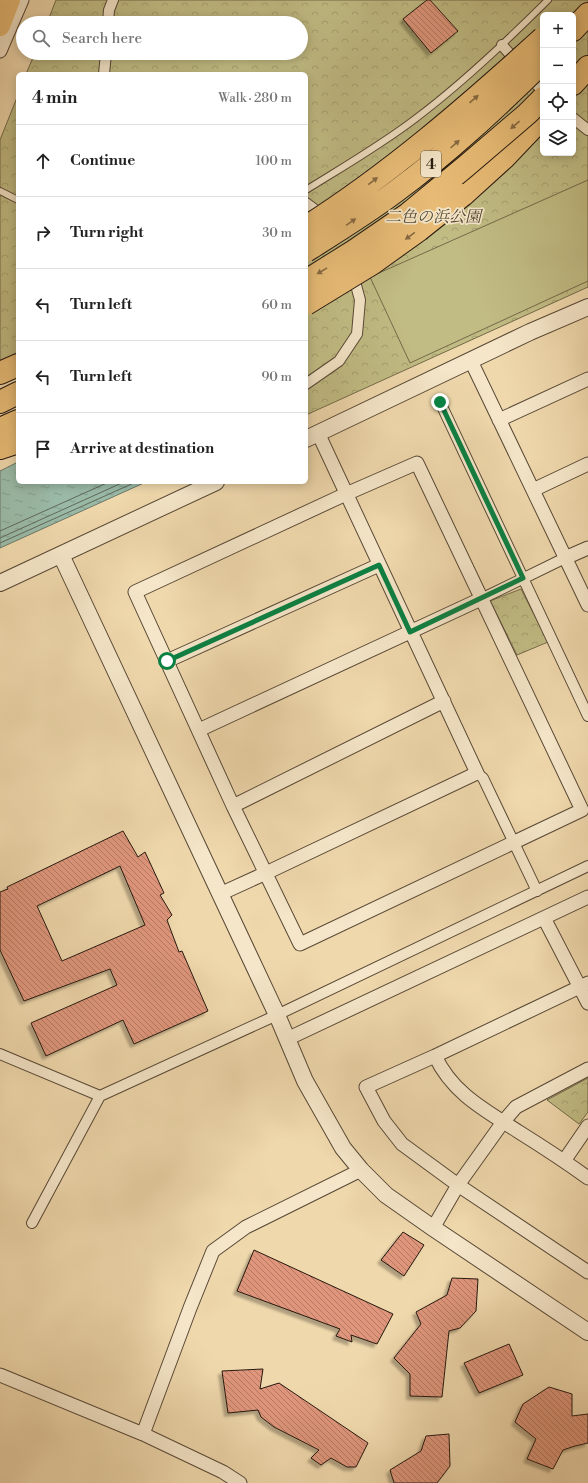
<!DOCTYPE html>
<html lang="en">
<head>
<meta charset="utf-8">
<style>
	body { margin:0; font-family:"Libre Bodoni","Noto Serif JP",serif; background:#f2f2f2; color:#222 }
	.controls { position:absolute; right:12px; top:12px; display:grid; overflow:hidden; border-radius:6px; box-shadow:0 2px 10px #0003 }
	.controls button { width:36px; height:36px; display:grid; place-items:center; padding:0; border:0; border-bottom:1px solid #e0e0e0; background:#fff; color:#222; font:20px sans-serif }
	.stop { position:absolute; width:12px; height:12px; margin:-9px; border:3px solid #0b8043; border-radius:50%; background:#fff }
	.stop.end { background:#0b8043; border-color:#fff; box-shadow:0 1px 4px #0008 }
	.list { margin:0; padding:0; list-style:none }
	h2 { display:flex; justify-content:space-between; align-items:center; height:52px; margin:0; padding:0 16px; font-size:17px }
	h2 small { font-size:13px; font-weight:400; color:#767676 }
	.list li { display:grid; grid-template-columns:26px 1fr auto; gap:12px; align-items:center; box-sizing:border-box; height:72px; padding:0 16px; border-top:1px solid #e0e0e0 }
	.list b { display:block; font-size:15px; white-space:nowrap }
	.list em { font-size:13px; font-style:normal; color:#767676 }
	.icon { flex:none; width:22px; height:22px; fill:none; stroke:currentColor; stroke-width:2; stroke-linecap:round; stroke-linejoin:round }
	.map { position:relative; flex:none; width:588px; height:1483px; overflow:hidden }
	.search { position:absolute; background:#fff; box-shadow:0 2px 10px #0003; left:16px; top:16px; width:292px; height:44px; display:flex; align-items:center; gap:10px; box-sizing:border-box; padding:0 14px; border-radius:22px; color:#767676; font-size:15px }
	.panel { position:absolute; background:#fff; box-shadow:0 2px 10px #0003; left:16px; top:72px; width:292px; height:412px; border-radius:6px }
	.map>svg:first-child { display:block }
</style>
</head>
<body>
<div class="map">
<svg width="588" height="1483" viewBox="0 0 588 1483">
	<defs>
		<pattern id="park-crowns" width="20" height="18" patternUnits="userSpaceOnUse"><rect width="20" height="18" fill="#c1bc84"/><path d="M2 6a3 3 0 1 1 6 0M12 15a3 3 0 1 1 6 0" fill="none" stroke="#a6a171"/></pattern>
		<pattern id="water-ripples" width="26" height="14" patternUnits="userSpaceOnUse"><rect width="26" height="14" fill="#9abaa7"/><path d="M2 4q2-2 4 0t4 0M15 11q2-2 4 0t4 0" fill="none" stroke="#859f8f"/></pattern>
		<pattern id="building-back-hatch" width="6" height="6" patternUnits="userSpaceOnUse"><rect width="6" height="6" fill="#df967c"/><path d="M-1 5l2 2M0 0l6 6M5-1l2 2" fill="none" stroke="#b57964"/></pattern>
		<filter id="shadow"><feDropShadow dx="-3.5" dy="3.5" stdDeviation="1" flood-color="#0004"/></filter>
	</defs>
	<rect width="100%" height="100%" fill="#efd8ac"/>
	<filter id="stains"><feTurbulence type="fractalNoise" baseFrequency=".005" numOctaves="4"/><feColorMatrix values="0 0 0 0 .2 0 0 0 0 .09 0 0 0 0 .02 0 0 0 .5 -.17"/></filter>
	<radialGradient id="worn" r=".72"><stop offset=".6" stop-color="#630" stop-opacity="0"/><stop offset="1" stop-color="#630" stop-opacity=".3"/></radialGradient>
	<path fill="url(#park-crowns)" stroke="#746a4a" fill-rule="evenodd" d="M 56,0 L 588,0 L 588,287 L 306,415 L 306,74 L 26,74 L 35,53 L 301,53 L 301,23 L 47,23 ZM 543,15 L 573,15 L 573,153 L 543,153 Z
		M 18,95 L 18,352 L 0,362 L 0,140 Z
		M 521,589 L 548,642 L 517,655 L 490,601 Z
		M 588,1078 L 588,1112 L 579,1124 L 547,1100 Z"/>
	<path fill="#c1bc84" stroke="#746a4a" d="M 588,180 L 588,281 L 410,363 L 370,277 Z"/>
	<path fill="url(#water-ripples)" stroke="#6c796a" d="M 18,462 L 18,482 L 146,482 L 0,548 L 0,471 Z"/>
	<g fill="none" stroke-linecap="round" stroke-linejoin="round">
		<path stroke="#60695b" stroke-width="1" d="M 0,531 L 109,482
			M 0,538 L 124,482
			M 0,543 L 136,482"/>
	</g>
	<path fill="url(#building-back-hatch)" stroke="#26180f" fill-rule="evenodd" filter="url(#shadow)" d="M 427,0 L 430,0 L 458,31 L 431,53 L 403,19 Z
		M 123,831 L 138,857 L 145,852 L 164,893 L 160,895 L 172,915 L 167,920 L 179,952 L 182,951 L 208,1011 L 134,1044 L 123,1020 L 46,1056 L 31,1023 L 117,985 L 110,969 L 24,1001 L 0,950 L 0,892 L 8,889 L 7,887 ZM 120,866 L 145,925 L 62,961 L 37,906 Z
		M 403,1232 L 424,1245 L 404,1276 L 381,1260 Z
		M 254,1250 L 393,1314 L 377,1344 L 351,1335 L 352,1342 L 336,1336 L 340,1329 L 237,1291 Z
		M 452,1278 L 478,1279 L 476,1311 L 460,1328 L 449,1331 L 442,1397 L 410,1396 L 410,1374 L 394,1358 L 421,1324 L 416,1312 L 447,1295 Z
		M 509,1344 L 523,1375 L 479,1393 L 464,1363 Z
		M 263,1369 L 260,1389 L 279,1383 L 368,1443 L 356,1467 L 347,1467 L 331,1458 L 321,1465 L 311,1458 L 319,1450 L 274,1427 L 261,1417 L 258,1410 L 228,1413 L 222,1371 Z
		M 549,1387 L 572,1394 L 572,1416 L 588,1414 L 588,1443 L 575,1446 L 563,1450 L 553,1469 L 527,1459 L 536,1439 L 515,1422 L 523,1404 Z
		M 449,1434 L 450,1466 L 437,1483 L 394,1483 L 390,1470 L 421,1451 L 426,1436 Z"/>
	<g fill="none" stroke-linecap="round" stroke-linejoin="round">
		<defs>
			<path id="service" d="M 306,190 C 343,167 381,145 415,119 C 463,83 506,42 548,0
				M 0,191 L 18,200"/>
			<path id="pedestrian" d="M 108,23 L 109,10 L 113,0
				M 502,45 L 532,80 L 543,91
				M 104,74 L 106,53
				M 573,118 L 588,130
				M 306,203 L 314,209 L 321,219
				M 306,384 L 339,361 L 357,334 L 360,300 L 353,274
				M 440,402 L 588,716
				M 481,599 L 565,558
				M 477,773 L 483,778 L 537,891
				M 0,1054 L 100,1096
				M 32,1223 L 100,1096 L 277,1015 L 588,866"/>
			<path id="minor" d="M 0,51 L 22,0
				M 471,361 L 588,605
				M 499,420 L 588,379
				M 417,463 L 582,810 L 300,944 L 233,806 L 135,592 L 346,494 Z
				M 533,490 L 588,464
				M 565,558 L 588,548
				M 167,661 L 379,565
				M 199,730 L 481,599
				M 233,806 L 444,701
				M 220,894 L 266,873 L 477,773 L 318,433
				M 544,918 L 588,1003
				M 588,983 L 435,1056 C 453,1094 485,1110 519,1132 C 543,1147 566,1162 588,1178
				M 287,1039 L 588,897
				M 435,1056 L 366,1087 L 384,1121 L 402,1144 L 458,1185 L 588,1272
				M 564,1161 L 588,1126
				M 433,1228 L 458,1185 L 503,1122 L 516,1107 L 588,1069
				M 0,1375 L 143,1434 L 223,1472 L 240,1483
				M 143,1434 L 190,1308 L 213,1251 L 246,1227 L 361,1170"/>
			<path id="tertiary" d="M 306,439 L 530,332 L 588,307
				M 61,555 L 277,1015 L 305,1081 L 343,1148 L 361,1170 L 386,1195 L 433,1228 L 588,1332
				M 0,583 L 216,482"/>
			<path id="primary" d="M 0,26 L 10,0"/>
			<path id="motorway" d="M 573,30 L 588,14
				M 573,84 L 588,67
				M 463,195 L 505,157 L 543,117
				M 0,373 L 18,365
				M 0,402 L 18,393
				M 0,429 L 18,421
				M 0,448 L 18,442"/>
		</defs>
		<use href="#service" stroke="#584836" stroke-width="8"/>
		<use href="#pedestrian" stroke="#584836" stroke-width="12"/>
		<use href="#minor" stroke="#584836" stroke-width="15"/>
		<use href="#tertiary" stroke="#584836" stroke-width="18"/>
		<use href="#primary" stroke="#26180f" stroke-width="22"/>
		<use href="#motorway" stroke="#26180f" stroke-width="24"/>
		<use href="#service" stroke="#f5e6c9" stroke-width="6"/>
		<use href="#pedestrian" stroke="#f5e6c9" stroke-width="10"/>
		<use href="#minor" stroke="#f5e6c9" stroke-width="13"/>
		<use href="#tertiary" stroke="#f5e6c9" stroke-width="16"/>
		<use href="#primary" stroke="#e8bc76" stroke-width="20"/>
		<use href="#motorway" stroke="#e8bc76" stroke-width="22"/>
		<defs>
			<path id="motorway-bridge" d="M 306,227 C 391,173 468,106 543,38
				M 306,251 C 336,232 367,213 395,192 C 448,153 496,108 543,62
				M 306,281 L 354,251 L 408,214 L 465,167 L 527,114 L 543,98
				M 306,304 L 373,263 L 419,230 L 463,195"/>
		</defs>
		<use href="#motorway-bridge" stroke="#26180f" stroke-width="24" stroke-linecap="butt"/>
		<use href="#motorway-bridge" stroke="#e8bc76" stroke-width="22"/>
	</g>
	<defs><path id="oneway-solid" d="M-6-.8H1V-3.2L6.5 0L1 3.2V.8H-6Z"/></defs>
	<g fill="#876a42">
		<use href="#oneway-solid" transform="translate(474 99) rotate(-41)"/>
		<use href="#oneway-solid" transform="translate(515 125) rotate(139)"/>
		<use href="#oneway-solid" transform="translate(455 144) rotate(-42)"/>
		<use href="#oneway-solid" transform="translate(373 181) rotate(-38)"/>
		<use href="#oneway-solid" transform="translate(351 222) rotate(-34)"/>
		<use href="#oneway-solid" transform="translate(410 236) rotate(144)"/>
		<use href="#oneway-solid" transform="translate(322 271) rotate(149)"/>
	</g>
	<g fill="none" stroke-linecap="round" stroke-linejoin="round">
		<path stroke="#0b8043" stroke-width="5" d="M 167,661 L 379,565 L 410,632 L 523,578 L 440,402"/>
	</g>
	<g text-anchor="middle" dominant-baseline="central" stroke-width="3.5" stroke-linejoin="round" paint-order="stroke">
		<rect fill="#f5e6c9" stroke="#645647" stroke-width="1" x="421" y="151" width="20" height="26" rx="3"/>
		<g font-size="15" font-weight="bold" fill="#26180f">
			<text x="431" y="164">4</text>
		</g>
		<g font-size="16" font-style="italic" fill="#544932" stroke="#f5e6c9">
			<text x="433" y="217">二色の浜公園</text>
		</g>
	</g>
	<rect width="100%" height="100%" filter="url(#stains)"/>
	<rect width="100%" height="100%" fill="url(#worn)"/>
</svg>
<div class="controls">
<button>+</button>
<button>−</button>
<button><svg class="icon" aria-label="locate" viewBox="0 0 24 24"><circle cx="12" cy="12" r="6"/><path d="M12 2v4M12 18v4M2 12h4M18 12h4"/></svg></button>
<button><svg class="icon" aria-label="layers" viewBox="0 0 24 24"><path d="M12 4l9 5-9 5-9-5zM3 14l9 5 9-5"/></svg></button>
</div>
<div class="stop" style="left:167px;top:661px"></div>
<div class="stop end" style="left:440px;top:402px"></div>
<div class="search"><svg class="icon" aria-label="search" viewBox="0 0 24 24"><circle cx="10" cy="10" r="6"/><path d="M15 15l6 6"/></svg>Search here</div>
<section class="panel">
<h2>4 min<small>Walk · 280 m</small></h2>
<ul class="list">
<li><svg class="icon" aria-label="ahead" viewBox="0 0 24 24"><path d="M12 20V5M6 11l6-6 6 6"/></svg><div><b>Continue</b></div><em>100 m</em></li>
<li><svg class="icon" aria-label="right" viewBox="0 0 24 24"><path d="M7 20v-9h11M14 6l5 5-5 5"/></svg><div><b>Turn right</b></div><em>30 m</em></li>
<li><svg class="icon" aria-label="left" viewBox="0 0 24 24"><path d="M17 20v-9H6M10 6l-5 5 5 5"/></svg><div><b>Turn left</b></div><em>60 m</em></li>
<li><svg class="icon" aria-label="left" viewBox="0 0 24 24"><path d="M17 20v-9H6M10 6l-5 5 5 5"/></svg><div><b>Turn left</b></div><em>90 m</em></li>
<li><svg class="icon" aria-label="arrive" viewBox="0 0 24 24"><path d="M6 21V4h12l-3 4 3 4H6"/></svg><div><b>Arrive at destination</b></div></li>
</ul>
</section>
</div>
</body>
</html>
